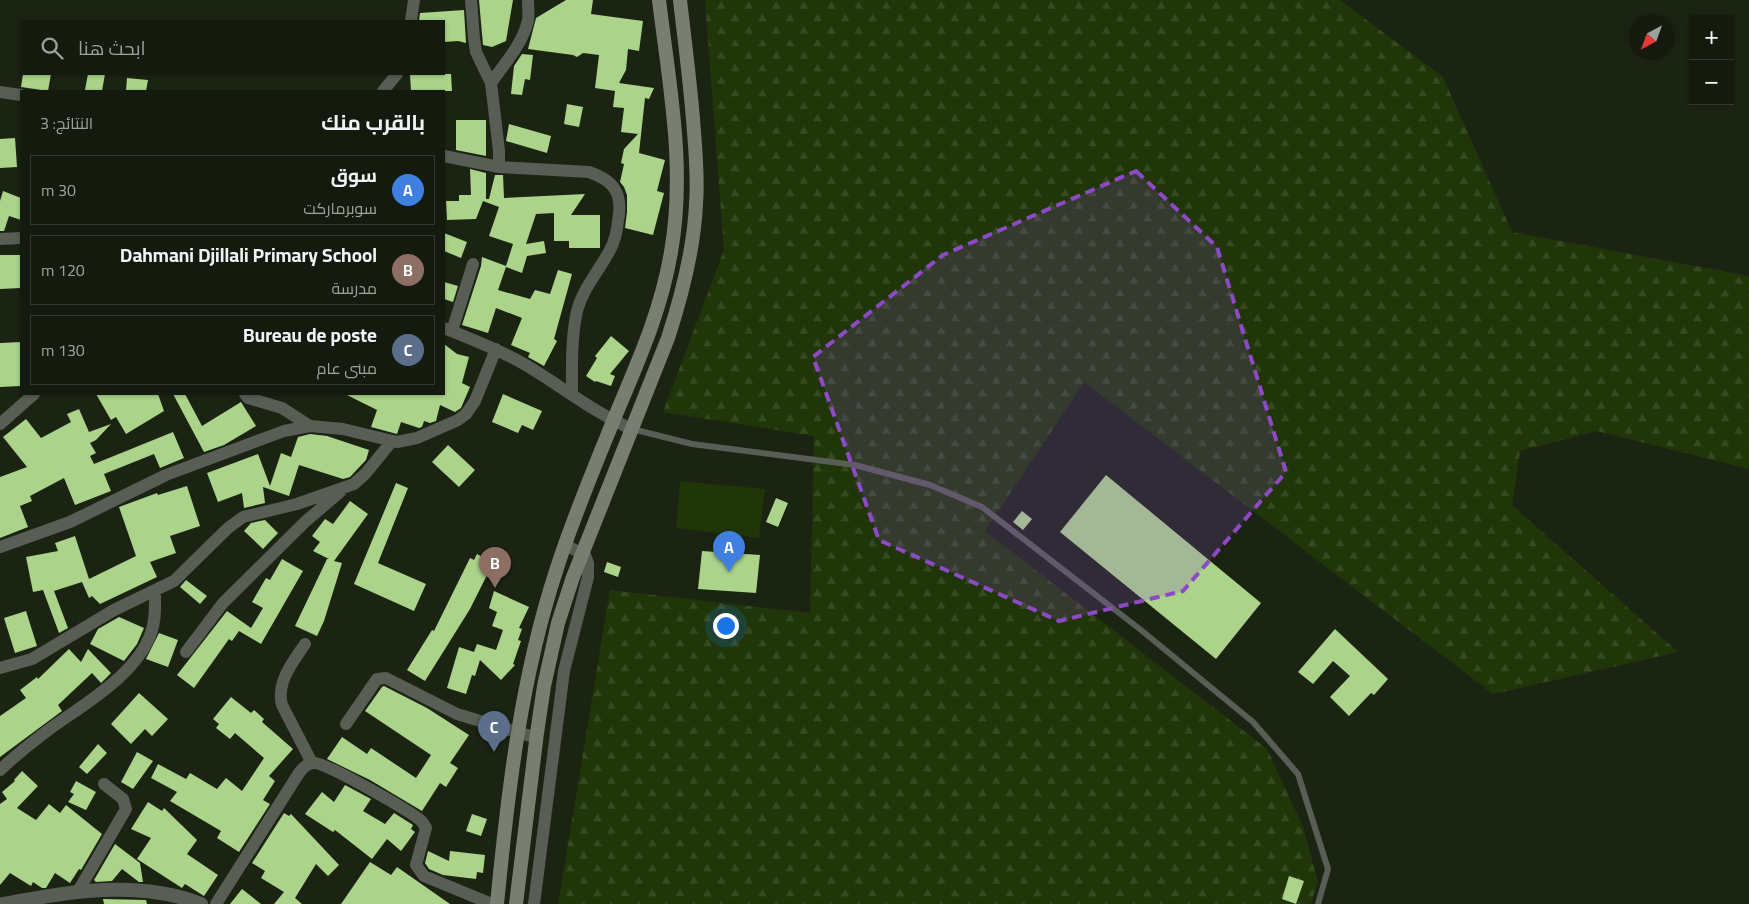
<!DOCTYPE html>
<html lang="ar">
<head>
<meta charset="utf-8">
<style>
	body { margin:0; font-family:Georgia,Cairo,serif; background:#21281c; color:#f1f3f6; direction:rtl }
	.controls { position:absolute; right:15px; top:15px; display:grid; overflow:hidden; border-radius:0px; box-shadow:0 1px 4px #0004 }
	.controls button { width:45px; height:45px; display:grid; place-items:center; padding:0; border:0; border-bottom:1px solid #33392e; background:#141b0e; color:#f1f3f6; font:25px sans-serif }
	.compass { position:absolute; left:1629px; top:15px; width:45px; height:45px; border-radius:50%; background:#141b0e; box-shadow:0 1px 4px #0004; rotate:221deg }
	.you { position:absolute; left:725px; top:625px; width:18px; height:18px; margin:-12px; border:4px solid #fff; border-radius:50%; background:#1a73e8; box-shadow:0 0 0 8px #1a73e833 }
	.badge { display:grid; place-items:center; width:32px; height:32px; border-radius:50%; background:#0f766e; color:#fff; font-size:16px; font-weight:700 }
	.pin { position:absolute; translate:-50% -41px; filter:drop-shadow(0 1px 2px #0008) }
	.pin::after { content:''; position:absolute; top:26px; width:18px; height:15px; background:inherit; clip-path:polygon(0 0,100% 0,50% 100%) }
	.list { margin:0; padding:0; list-style:none }
	h2 { display:flex; justify-content:space-between; align-items:center; height:65px; margin:0; padding:0 20px; font-size:21px }
	h2 small { font-size:16px; font-weight:400; color:#9da19e }
	.list li { display:grid; grid-template-columns:32px 1fr auto; gap:15px; align-items:center; box-sizing:border-box; height:70px; margin:0 10px 10px; padding:0 10px; border:1px solid #33392e; border-radius:0px }
	.list b { display:block; font-size:19px; white-space:nowrap }
	.list p { margin:0; font-size:16px; white-space:nowrap; color:#9da19e }
	.list em { font-size:16px; font-style:normal; color:#9da19e }
	.icon { flex:none; width:28px; height:28px; fill:none; stroke:currentColor; stroke-width:2; stroke-linecap:round; stroke-linejoin:round }
	.map { position:relative; flex:none; width:1749px; height:904px; overflow:hidden; direction:ltr }
	.search { position:absolute; background:#141b0e; box-shadow:0 1px 4px #0004; left:20px; top:20px; width:425px; height:55px; display:flex; align-items:center; gap:12px; box-sizing:border-box; padding:0 18px; border-radius:0px; color:#9da19e; font-size:19px }
	.panel { position:absolute; background:#141b0e; box-shadow:0 1px 4px #0004; left:20px; top:90px; width:425px; height:305px; border-radius:0px; direction:rtl }
	.map>svg:first-child { display:block }
</style>
</head>
<body>
<div class="map">
<svg width="1749" height="904" viewBox="0 0 1749 904">
	<defs>
		<pattern id="forest-firs" width="22" height="20" patternUnits="userSpaceOnUse" patternTransform="scale(1.25)"><rect width="22" height="20" fill="#203608"/><path d="M5 1l3.5 6h-7zM16 11l3.5 6h-7z" fill="#364a20"/></pattern>
	</defs>
	<rect width="100%" height="100%" fill="#1b2413"/>
	<path fill="url(#forest-firs)" d="M 705,0 L 1340,0 L 1443,77 L 1512,232 L 1749,276 L 1749,469 L 1597,431 L 1520,451 L 1512,505 L 1678,652 L 1493,694 L 1084,382 L 985,531 L 1267,749 L 1303,827 L 1318,882 L 1311,904 L 558,904 L 610,590 L 810,613 L 814,436 L 663,412 L 724,250 Z"/>
	<path fill="#203608" d="M 680,481 L 765,489 L 759,538 L 676,528 Z"/>
	<path fill="#abd38a" d="M 479,0 L 513,0 L 506,41 L 492,47 L 483,45 Z
		M 566,0 L 593,0 L 591,14 L 643,21 L 639,51 L 628,49 L 626,70 L 619,83 L 654,88 L 649,99 L 645,98 L 639,153 L 665,160 L 657,191 L 664,193 L 653,235 L 625,228 L 627,212 L 627,195 L 624,187 L 620,182 L 624,164 L 621,163 L 624,149 L 638,134 L 621,132 L 624,108 L 613,107 L 615,91 L 595,88 L 599,55 L 583,53 L 577,57 L 573,55 L 528,49 L 536,18 Z
		M 464,10 L 466,43 L 458,41 L 444,42 L 444,21 L 419,21 L 420,13 Z
		M 522,54 L 533,55 L 530,80 L 525,79 L 522,95 L 511,94 L 514,66 Z
		M 23,74 L 51,74 L 48,91 L 21,87 Z
		M 88,74 L 105,74 L 102,91 L 85,90 Z
		M 410,74 L 451,74 L 452,91 L 411,91 Z
		M 127,78 L 148,80 L 146,91 L 126,91 Z
		M 567,104 L 583,107 L 579,127 L 564,124 Z
		M 456,120 L 486,120 L 486,156 L 456,150 Z
		M 509,124 L 551,136 L 547,153 L 506,141 Z
		M 15,138 L 17,167 L 0,168 L 0,139 Z
		M 470,169 L 486,173 L 486,199 L 489,199 L 495,175 L 503,175 L 504,198 L 585,194 L 571,215 L 600,215 L 600,248 L 569,248 L 569,241 L 554,241 L 554,213 L 536,214 L 526,244 L 544,241 L 546,253 L 527,256 L 522,273 L 506,267 L 498,290 L 530,299 L 535,290 L 550,294 L 558,270 L 572,274 L 554,339 L 557,341 L 544,366 L 528,357 L 530,353 L 511,345 L 522,318 L 496,308 L 488,333 L 462,325 L 481,266 L 482,257 L 506,266 L 513,244 L 489,236 L 499,207 L 483,201 L 476,219 L 447,220 L 446,201 L 459,201 L 459,195 L 471,195 Z
		M 3,191 L 21,198 L 21,220 L 9,216 L 4,231 L 0,231 L 0,201 Z
		M 444,233 L 467,242 L 461,258 L 444,251 Z
		M 0,255 L 21,255 L 21,288 L 0,289 Z
		M 444,282 L 458,286 L 453,302 L 444,299 Z
		M 611,336 L 629,351 L 610,374 L 615,376 L 611,386 L 596,381 L 595,382 L 586,376 L 597,358 L 595,356 Z
		M 21,342 L 21,386 L 0,387 L 0,343 Z
		M 444,344 L 457,354 L 469,357 L 462,383 L 470,387 L 461,408 L 455,412 L 440,405 L 436,421 L 430,423 L 424,421 L 422,427 L 419,428 L 401,422 L 397,434 L 371,427 L 377,410 L 345,394 L 444,394 Z
		M 96,394 L 158,394 L 164,411 L 126,434 L 116,417 L 111,420 Z
		M 173,394 L 185,394 L 202,426 L 241,402 L 256,426 L 224,445 L 204,452 Z
		M 503,394 L 542,411 L 533,430 L 522,425 L 518,433 L 492,422 Z
		M 79,409 L 89,432 L 111,424 L 96,440 L 90,443 L 96,453 L 90,456 L 94,464 L 173,432 L 184,458 L 160,468 L 154,454 L 104,474 L 111,491 L 75,505 L 64,478 L 30,496 L 32,501 L 20,506 L 28,527 L 0,538 L 0,477 L 27,467 L 3,437 L 26,419 L 41,438 L 71,422 L 67,414 Z
		M 310,434 L 327,436 L 369,450 L 366,460 L 350,477 L 343,479 L 299,465 L 289,496 L 263,487 L 265,503 L 244,508 L 242,493 L 218,502 L 207,473 L 258,454 L 270,486 L 281,453 L 291,457 L 298,437 Z
		M 448,445 L 475,470 L 459,487 L 432,462 Z
		M 1106,475 L 1261,603 L 1216,659 L 1060,532 Z
		M 396,483 L 408,488 L 378,563 L 426,584 L 414,611 L 354,584 Z
		M 187,486 L 200,526 L 170,536 L 176,553 L 150,562 L 157,577 L 100,604 L 92,596 L 89,598 L 82,582 L 54,591 L 68,628 L 59,633 L 43,590 L 33,592 L 26,557 L 58,551 L 55,543 L 75,536 L 89,579 L 136,556 L 119,507 L 157,493 L 158,495 Z
		M 776,498 L 788,503 L 778,527 L 766,522 Z
		M 350,501 L 368,514 L 334,561 L 342,563 L 324,621 L 317,636 L 295,626 L 327,559 L 329,559 L 313,551 L 320,542 L 312,536 L 325,519 L 333,524 Z
		M 1022,511 L 1032,519 L 1023,530 L 1013,522 Z
		M 265,520 L 278,533 L 263,549 L 244,531 L 251,523 Z
		M 702,551 L 760,555 L 756,593 L 698,589 Z
		M 477,554 L 493,563 L 470,609 L 425,681 L 407,670 L 432,630 L 434,631 L 470,558 L 474,560 Z
		M 282,559 L 303,571 L 261,644 L 239,631 L 232,641 L 229,639 L 194,688 L 177,675 L 227,611 L 251,628 L 263,608 L 252,602 L 266,578 L 270,580 Z
		M 607,562 L 621,567 L 618,577 L 604,572 Z
		M 186,580 L 207,596 L 200,604 L 180,587 Z
		M 494,591 L 529,607 L 519,628 L 522,629 L 518,640 L 521,641 L 513,664 L 515,665 L 501,680 L 480,660 L 475,676 L 472,675 L 466,694 L 447,688 L 459,647 L 474,652 L 477,644 L 496,650 L 503,630 L 492,626 L 497,612 L 489,608 Z
		M 26,611 L 37,646 L 15,653 L 4,618 Z
		M 119,617 L 144,628 L 137,644 L 124,661 L 90,644 L 98,629 Z
		M 1335,629 L 1388,679 L 1374,695 L 1371,693 L 1349,716 L 1330,697 L 1350,676 L 1333,661 L 1313,684 L 1298,672 Z
		M 159,633 L 178,640 L 168,667 L 146,659 Z
		M 69,649 L 81,662 L 88,649 L 111,673 L 101,683 L 92,673 L 58,705 L 62,711 L 0,757 L 0,716 L 26,698 L 20,690 L 37,677 L 38,679 Z
		M 384,686 L 427,708 L 469,735 L 450,763 L 458,768 L 446,787 L 440,783 L 422,811 L 370,780 L 327,759 L 342,737 L 367,754 L 371,748 L 416,778 L 431,755 L 365,711 L 382,687 Z
		M 139,693 L 168,719 L 152,736 L 145,729 L 131,744 L 111,724 Z
		M 231,697 L 251,713 L 254,710 L 264,719 L 262,722 L 293,749 L 269,776 L 275,781 L 263,800 L 270,804 L 239,852 L 217,838 L 221,831 L 170,801 L 177,792 L 151,778 L 158,764 L 186,779 L 190,773 L 217,789 L 226,778 L 242,791 L 264,758 L 235,733 L 230,739 L 216,728 L 219,724 L 213,719 Z
		M 98,744 L 107,753 L 87,774 L 79,767 Z
		M 137,752 L 153,761 L 133,789 L 121,782 Z
		M 22,771 L 38,786 L 17,808 L 36,820 L 49,804 L 60,813 L 66,805 L 102,834 L 81,870 L 79,869 L 70,883 L 55,873 L 46,888 L 42,888 L 33,882 L 31,886 L 10,873 L 0,885 L 0,804 L 7,799 L 2,792 L 15,781 L 14,780 Z
		M 76,781 L 96,792 L 86,810 L 68,802 L 74,794 L 70,792 Z
		M 345,785 L 371,799 L 363,811 L 385,824 L 394,813 L 413,825 L 411,829 L 415,832 L 401,851 L 387,839 L 372,859 L 335,830 L 333,832 L 305,814 L 322,792 L 334,802 Z
		M 148,802 L 162,811 L 164,808 L 197,840 L 187,854 L 218,875 L 204,896 L 185,884 L 182,888 L 137,859 L 151,838 L 131,829 Z
		M 284,813 L 289,816 L 291,814 L 339,865 L 328,876 L 316,864 L 295,898 L 302,904 L 274,904 L 284,892 L 261,878 L 265,871 L 252,863 Z
		M 472,814 L 487,819 L 481,836 L 466,831 Z
		M 115,844 L 140,863 L 143,882 L 139,882 L 122,869 L 112,881 L 96,882 L 94,880 Z
		M 428,851 L 449,861 L 450,851 L 485,855 L 483,873 L 477,872 L 476,879 L 443,875 L 429,869 L 425,863 Z
		M 370,862 L 391,875 L 397,867 L 450,904 L 341,904 Z
		M 1289,876 L 1304,881 L 1296,904 L 1282,899 Z
		M 242,889 L 261,904 L 230,904 Z
		M 103,899 L 146,900 L 147,904 L 104,904 Z"/>
	<g fill="none" stroke-linecap="round" stroke-linejoin="round">
		<path stroke="#585d55" stroke-width="6" d="M 632,429 L 692,444 L 855,465 L 930,485 L 982,507 L 1141,630 L 1253,722 L 1298,774 L 1328,869 L 1318,904"/>
		<path stroke="#585d55" stroke-width="12" d="M 471,0 L 474,38 L 476,52 L 491,83 L 499,151 L 499,167 L 589,172 C 615,181 623,194 618,221 C 617,231 615,241 610,250 C 599,271 583,288 577,311 C 571,338 572,367 572,394
			M 411,21 L 414,0
			M 491,83 C 504,64 523,44 528,20 C 529,14 528,6 528,0
			M 383,91 L 397,74
			M 0,92 L 21,95
			M 444,156 L 499,167
			M 0,239 L 21,238
			M 444,328 C 471,339 498,349 524,364 C 560,385 594,413 632,429
			M 452,331 L 473,264
			M 245,394 L 248,398 L 282,408 L 310,426
			M 0,424 L 34,394
			M 0,547 L 70,522 L 166,475 L 284,431 L 310,426 L 343,429 L 397,442 L 417,438 L 458,420 L 466,414 L 475,401 L 496,349
			M 305,644 C 293,662 276,682 282,705 L 312,763
			M 186,652 L 223,603 L 305,522 L 341,491
			M 0,668 L 32,659 L 114,610 L 174,581 L 228,528 L 243,517 L 297,504 L 354,484 L 366,473 L 392,441
			M 346,724 L 377,679 L 386,678 L 457,714 L 537,738
			M 0,770 C 15,756 31,743 47,731 C 82,705 136,676 151,633 C 156,620 155,605 155,591
			M 77,893 L 126,809 L 123,799 L 104,784
			M 216,904 L 299,773 C 303,768 307,763 314,763 C 327,763 406,809 419,819 C 422,821 424,824 426,828 L 416,865 L 424,876 L 492,904
			M 534,904 L 564,671 L 588,577 L 588,563 L 585,555 L 565,545"/>
		<path stroke="#585d55" stroke-width="14" d="M 3,904 C 68,892 138,879 201,904"/>
		<path stroke="#787f72" stroke-width="14" d="M 497,904 C 508,791 521,677 557,568 C 573,518 594,468 614,419 C 637,364 661,312 671,252 C 686,168 669,83 659,0
			M 516,904 L 537,733 L 544,686 L 558,623 L 573,577 L 668,338 C 682,295 694,249 696,204 C 698,180 696,156 694,132 C 691,88 685,44 680,0"/>
	</g>
	<path fill="#8d4ac6" fill-opacity="0.2" stroke="#8d4ac6" stroke-width="4" stroke-dasharray="10 6" stroke-linejoin="round" d="M 1136,171 L 1217,247 L 1286,472 L 1183,591 L 1059,621 L 879,540 L 813,357 L 943,255 Z"/>
</svg>
<div class="controls">
<button>+</button>
<button>−</button>
</div>
<svg class="compass" viewBox="-18 -18 36 36"><path d="M0-13l5 13h-10z" fill="#e53935"/><path d="M0 13l5-13h-10z" fill="#9da19e"/></svg>
<div class="you"></div>
<div class="pin badge" style="left:729px;top:572px;background:#3f7fe0">A</div>
<div class="pin badge" style="left:495px;top:588px;background:#8d6e63">B</div>
<div class="pin badge" style="left:494px;top:752px;background:#5c6f8a">C</div>
<div class="search"><svg class="icon" aria-label="search" viewBox="0 0 24 24"><circle cx="10" cy="10" r="6"/><path d="M15 15l6 6"/></svg>ابحث هنا</div>
<section class="panel">
<h2>بالقرب منك<small>النتائج: 3</small></h2>
<ul class="list">
<li><span class="badge" style="background:#3f7fe0">A</span><div><b>سوق</b><p>سوبرماركت</p></div><em>30 m</em></li>
<li><span class="badge" style="background:#8d6e63">B</span><div><b>Dahmani Djillali Primary School</b><p>مدرسة</p></div><em>120 m</em></li>
<li><span class="badge" style="background:#5c6f8a">C</span><div><b>Bureau de poste</b><p>مبنى عام</p></div><em>130 m</em></li>
</ul>
</section>
</div>
</body>
</html>
